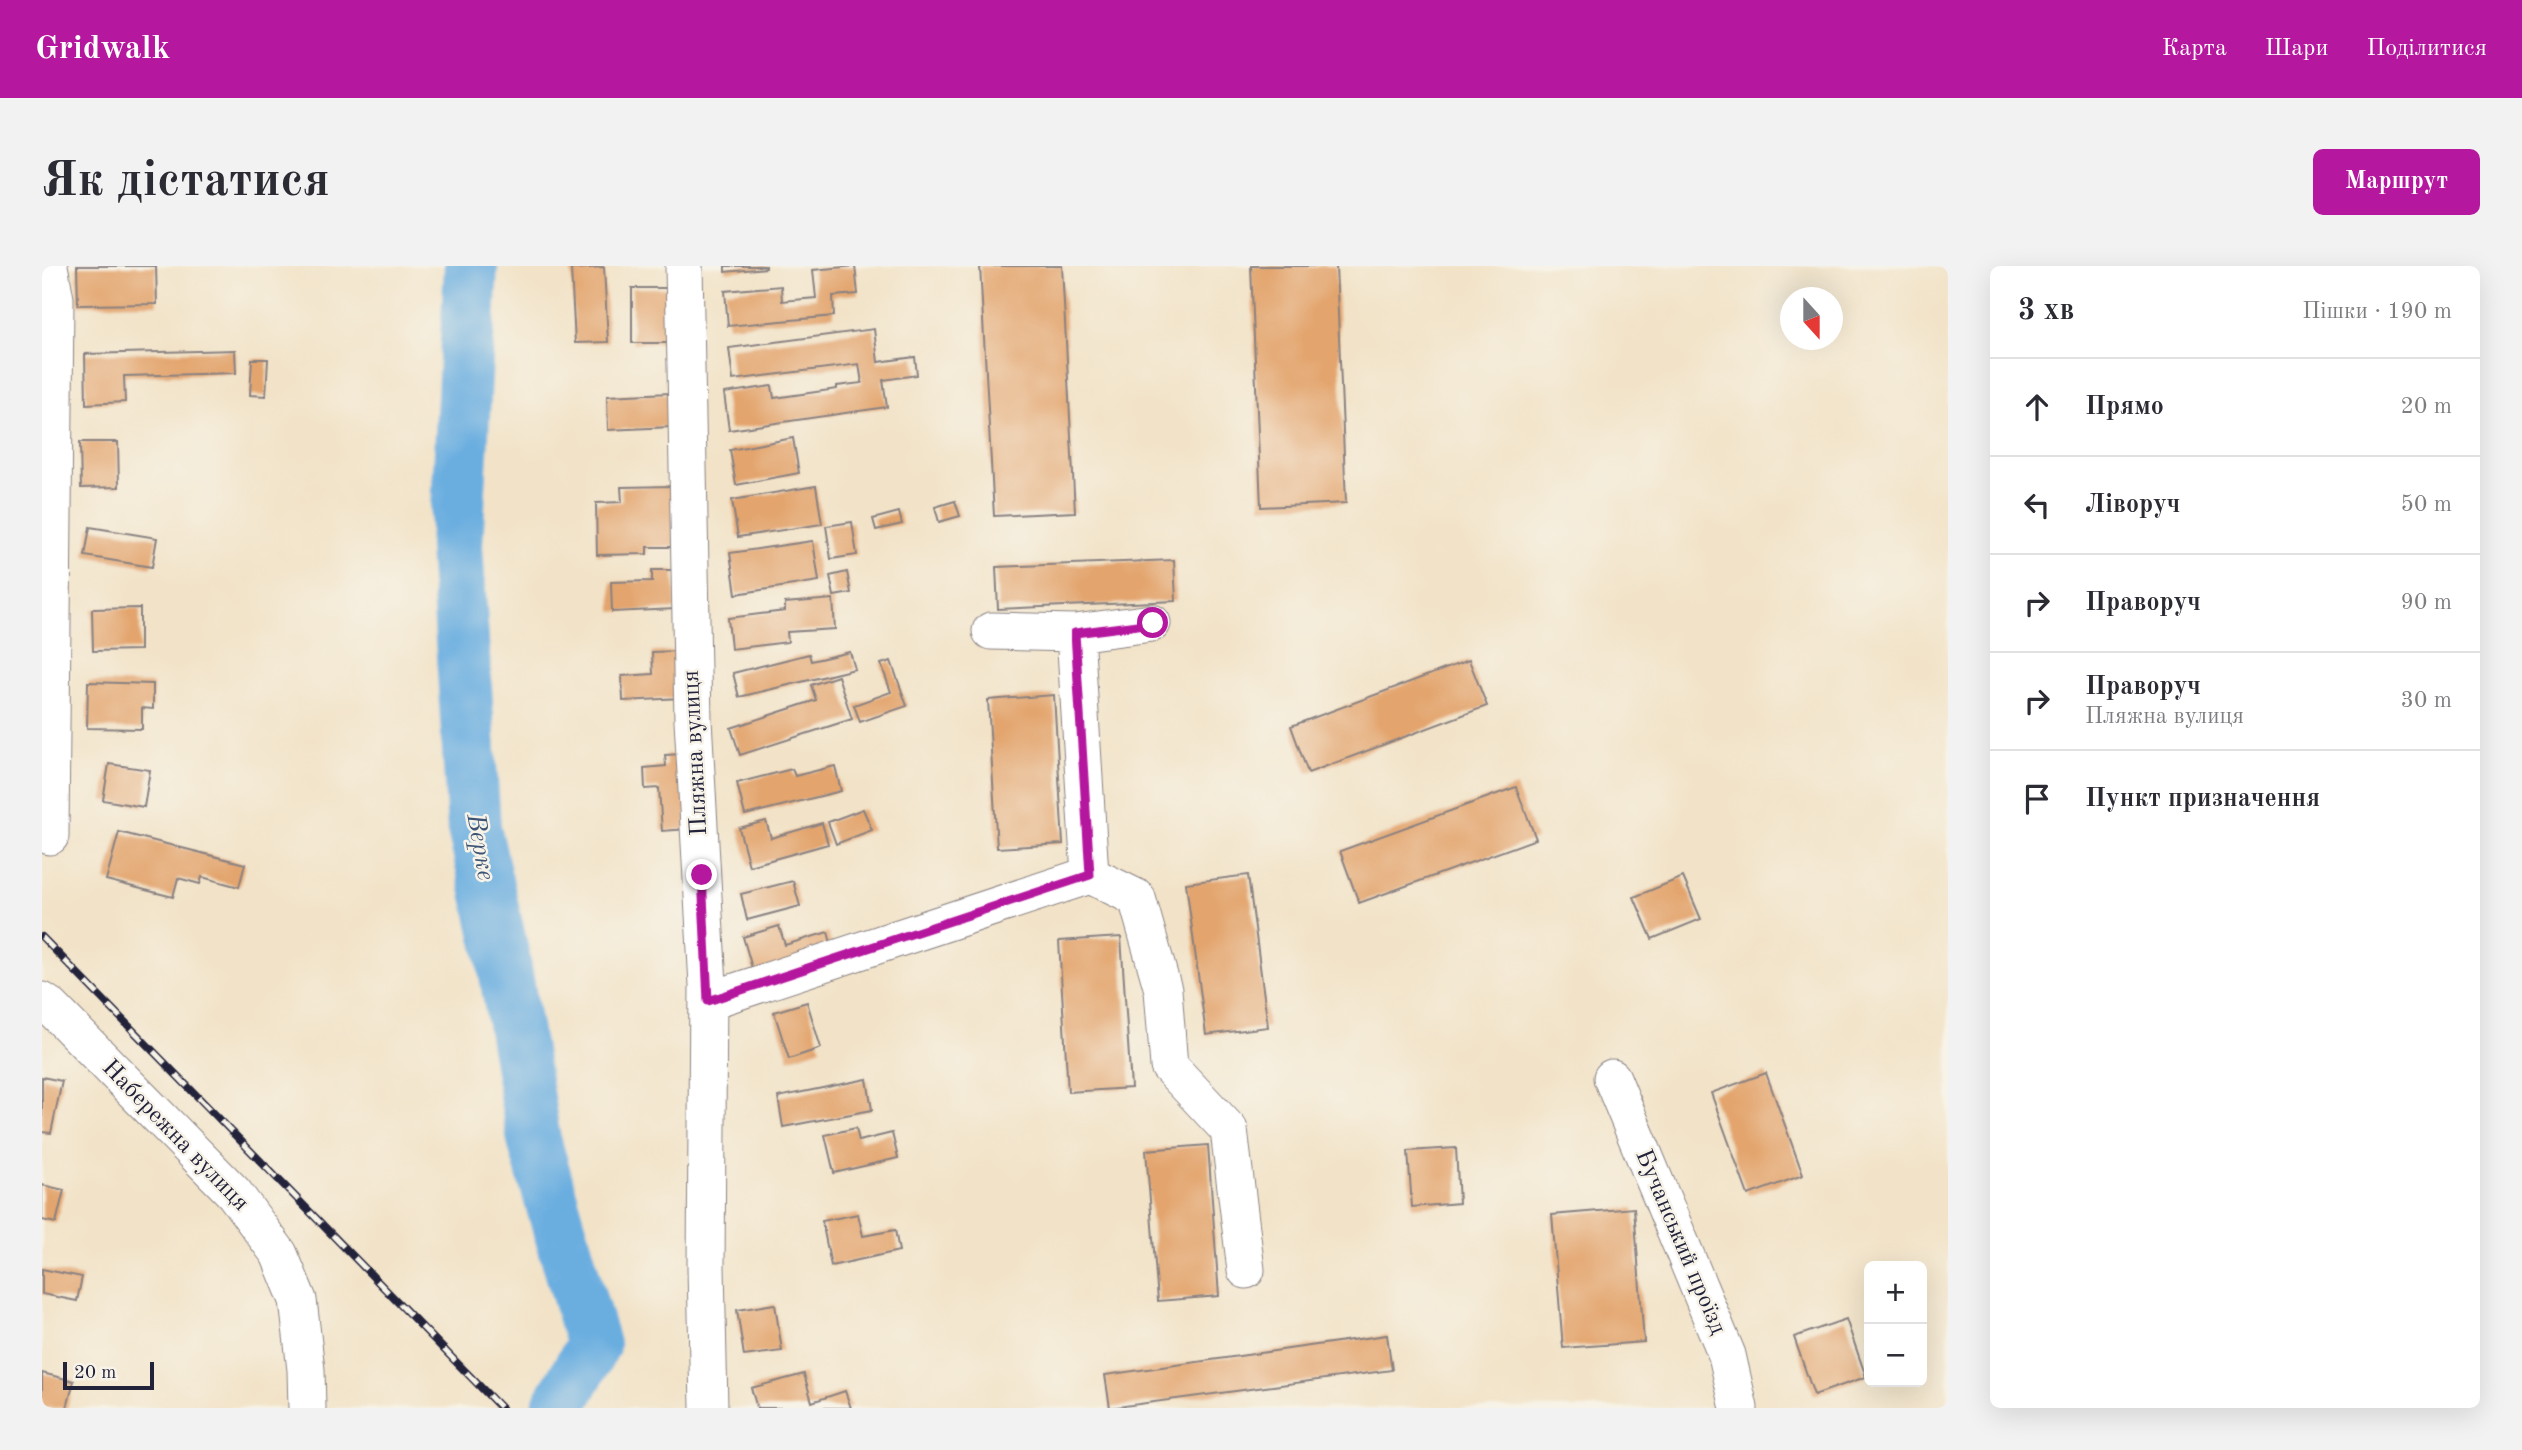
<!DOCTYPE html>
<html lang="uk">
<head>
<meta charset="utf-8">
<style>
	body { margin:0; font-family:"Old Standard TT",serif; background:#f2f2f3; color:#2b2b33 }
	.controls { position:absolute; right:21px; bottom:21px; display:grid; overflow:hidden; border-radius:10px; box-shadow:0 7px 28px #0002 }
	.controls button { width:63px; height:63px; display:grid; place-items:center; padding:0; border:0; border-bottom:2px solid #e1e1e2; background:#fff; color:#2b2b33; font:35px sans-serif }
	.compass { position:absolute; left:1738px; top:21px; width:63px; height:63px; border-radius:50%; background:#fff; box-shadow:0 7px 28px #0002; rotate:159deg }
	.scale { position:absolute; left:21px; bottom:18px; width:91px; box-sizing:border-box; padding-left:7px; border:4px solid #22223b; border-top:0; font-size:19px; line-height:24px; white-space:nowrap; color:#22223b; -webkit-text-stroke:5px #f7f3e8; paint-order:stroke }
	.stop { position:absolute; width:21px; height:21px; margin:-16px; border:5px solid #b5179e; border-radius:50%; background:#fff }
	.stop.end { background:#b5179e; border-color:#fff; box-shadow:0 2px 7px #0008 }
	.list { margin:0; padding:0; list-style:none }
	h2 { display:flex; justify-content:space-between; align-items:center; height:91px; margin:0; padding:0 28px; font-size:30px }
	h2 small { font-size:23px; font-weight:400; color:#7c7c81 }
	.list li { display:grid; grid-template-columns:46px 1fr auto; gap:21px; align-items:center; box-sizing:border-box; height:98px; padding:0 28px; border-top:2px solid #e1e1e2 }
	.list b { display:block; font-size:26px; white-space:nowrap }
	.list p { margin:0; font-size:23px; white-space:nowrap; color:#7c7c81 }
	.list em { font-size:23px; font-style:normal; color:#7c7c81 }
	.icon { flex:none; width:38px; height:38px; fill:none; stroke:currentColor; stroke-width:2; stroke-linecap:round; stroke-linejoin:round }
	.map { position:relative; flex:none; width:1906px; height:1142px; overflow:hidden; border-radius:10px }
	header { display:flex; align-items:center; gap:42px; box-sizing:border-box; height:98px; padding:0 35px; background:#b5179e; color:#fff }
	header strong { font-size:33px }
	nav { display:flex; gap:38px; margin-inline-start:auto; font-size:24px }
	.intro { display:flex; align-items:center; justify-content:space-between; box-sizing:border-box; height:168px; padding:0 42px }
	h1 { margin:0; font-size:49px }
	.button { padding:18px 32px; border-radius:10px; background:#b5179e; color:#fff; font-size:24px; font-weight:700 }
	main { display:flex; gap:42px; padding:0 42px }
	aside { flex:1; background:#fff; border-radius:10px; box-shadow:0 7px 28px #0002 }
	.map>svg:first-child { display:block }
</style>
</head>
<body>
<header>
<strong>Gridwalk</strong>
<nav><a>Карта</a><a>Шари</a><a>Поділитися</a></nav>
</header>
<div class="intro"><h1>Як дістатися</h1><a class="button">Маршрут</a></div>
<main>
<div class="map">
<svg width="1906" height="1142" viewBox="0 0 1906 1142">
	<rect width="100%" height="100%" fill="#f7f3e8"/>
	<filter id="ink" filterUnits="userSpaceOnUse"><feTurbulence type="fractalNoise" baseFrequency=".0143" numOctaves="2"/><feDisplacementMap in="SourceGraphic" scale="14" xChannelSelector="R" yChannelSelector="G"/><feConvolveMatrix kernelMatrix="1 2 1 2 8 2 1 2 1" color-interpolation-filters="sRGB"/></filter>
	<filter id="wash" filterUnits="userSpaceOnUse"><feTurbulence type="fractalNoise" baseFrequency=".00686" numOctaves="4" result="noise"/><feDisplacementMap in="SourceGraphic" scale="28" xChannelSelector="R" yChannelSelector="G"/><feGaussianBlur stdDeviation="1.57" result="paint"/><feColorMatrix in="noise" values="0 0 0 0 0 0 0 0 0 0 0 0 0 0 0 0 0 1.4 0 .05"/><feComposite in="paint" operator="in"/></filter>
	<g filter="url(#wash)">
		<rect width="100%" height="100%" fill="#f2e3c8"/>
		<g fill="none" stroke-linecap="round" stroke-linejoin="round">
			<path stroke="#6aaee0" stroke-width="54" d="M 429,0 L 414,280 L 432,562 L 461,691 L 492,874 L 551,1079 L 516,1142"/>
		</g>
		<g id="blocks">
			<path fill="#e3a46d" d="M 35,0 L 114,0 L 115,38 L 36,39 Z
				M 683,0 L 724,0 L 724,2 L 683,6 Z
				M 813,0 L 816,28 L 791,30 L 792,50 L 686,60 L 683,25 L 739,20 L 740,35 L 774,32 L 771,4 Z
				M 938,0 L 1020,0 L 1033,246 L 952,250 Z
				M 1209,0 L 1294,0 L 1304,237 L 1219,241 Z
				M 562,1 L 566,76 L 533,77 L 529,3 Z
				M 590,22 L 627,22 L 627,77 L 590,77 Z
				M 832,63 L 836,96 L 873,91 L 875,109 L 841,114 L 845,141 L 687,164 L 682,127 L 730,120 L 732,132 L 795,123 L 795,120 L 820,117 L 817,98 L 691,114 L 687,82 Z
				M 193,84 L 194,107 L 82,110 L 83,136 L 44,138 L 43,88 Z
				M 210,93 L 226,93 L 224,130 L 208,129 Z
				M 628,127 L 629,161 L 566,164 L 565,130 Z
				M 751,172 L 757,207 L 694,219 L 688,184 Z
				M 38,176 L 76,176 L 77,221 L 39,222 Z
				M 631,220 L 633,281 L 605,281 L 605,288 L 555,289 L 554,237 L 580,236 L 579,221 Z
				M 774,220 L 780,258 L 696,271 L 690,234 Z
				M 913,235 L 918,250 L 897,256 L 893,241 Z
				M 857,246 L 860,258 L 834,264 L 831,253 Z
				M 810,256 L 815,289 L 789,293 L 784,260 Z
				M 48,261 L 115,272 L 110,301 L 43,290 Z
				M 771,275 L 777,315 L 694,328 L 688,287 Z
				M 1132,294 L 1134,335 L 956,343 L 954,301 Z
				M 610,304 L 632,304 L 634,343 L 570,346 L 569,316 L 610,315 Z
				M 805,306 L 809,327 L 792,330 L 788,310 Z
				M 791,333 L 793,363 L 745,366 L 746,376 L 689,383 L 686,352 L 743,345 L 743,337 Z
				M 98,342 L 98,384 L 51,385 L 50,343 Z
				M 638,385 L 640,432 L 581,435 L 580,410 L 611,408 L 610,386 Z
				M 808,386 L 813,403 L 697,431 L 691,407 L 767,388 L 769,395 Z
				M 1427,394 L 1445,440 L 1266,507 L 1249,460 Z
				M 849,395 L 865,440 L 818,456 L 812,439 L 849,426 L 839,398 Z
				M 796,410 L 810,453 L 698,489 L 689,462 L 774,434 L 769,419 Z
				M 46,416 L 111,418 L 111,443 L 100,442 L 100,463 L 45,462 Z
				M 1012,429 L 1021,578 L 955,582 L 946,434 Z
				M 641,488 L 646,563 L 620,565 L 617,522 L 603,523 L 602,502 L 624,500 L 623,489 Z
				M 67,498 L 108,504 L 102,541 L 61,534 Z
				M 793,500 L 799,525 L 703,549 L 695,517 L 750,503 L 753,510 Z
				M 1474,521 L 1494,573 L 1317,637 L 1298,585 Z
				M 821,543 L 830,564 L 794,578 L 786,556 Z
				M 724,555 L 729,572 L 780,557 L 786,578 L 707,600 L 697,562 Z
				M 77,566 L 203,598 L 197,621 L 160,611 L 158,618 L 136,612 L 131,631 L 64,614 Z
				M 1206,609 L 1226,761 L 1164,769 L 1144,617 Z
				M 1641,611 L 1659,653 L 1610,673 L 1592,631 Z
				M 751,615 L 758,640 L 705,654 L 699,628 Z
				M 737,660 L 743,679 L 786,666 L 792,688 L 713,712 L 701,671 Z
				M 1079,671 L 1089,822 L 1026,826 L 1017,675 Z
				M 765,736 L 779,782 L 747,793 L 732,746 Z
				M 1724,807 L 1761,909 L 1706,929 L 1669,827 Z
				M 0,811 L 20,815 L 9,867 L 0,866 Z
				M 825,813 L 830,844 L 741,861 L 736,831 Z
				M 814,862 L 817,875 L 850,867 L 856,892 L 792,907 L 783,869 Z
				M 1166,879 L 1177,1030 L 1116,1035 L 1104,884 Z
				M 1414,882 L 1417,937 L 1370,941 L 1366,885 Z
				M 0,919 L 22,924 L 14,957 L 0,954 Z
				M 1592,942 L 1602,1076 L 1521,1082 L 1510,949 Z
				M 816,948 L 821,970 L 853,964 L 857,985 L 789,1000 L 780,955 Z
				M 0,1003 L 40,1011 L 35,1035 L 0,1028 Z
				M 733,1038 L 740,1085 L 702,1090 L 695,1044 Z
				M 1804,1053 L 1824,1111 L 1772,1129 L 1752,1071 Z
				M 1345,1069 L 1350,1104 L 1068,1142 L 1063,1109 Z
				M 0,1107 L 32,1115 L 25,1142 L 0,1142 Z
				M 762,1108 L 770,1136 L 803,1125 L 809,1142 L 715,1142 L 709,1122 Z"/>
		</g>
	</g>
	<g filter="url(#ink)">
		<use href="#blocks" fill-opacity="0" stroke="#8a8282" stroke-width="2"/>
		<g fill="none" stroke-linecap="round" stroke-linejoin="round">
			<defs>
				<path id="minor" d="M 7,0 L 13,33 L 8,570
					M 642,0 L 651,454 L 666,719 L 664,1001 L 667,1142
					M 949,365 L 1033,367
					M 1048,609 L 1033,367 L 1110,357
					M 0,735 L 9,741 L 192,927 L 237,988 L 256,1034 L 264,1104 L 265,1142
					M 666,735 L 1048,609 L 1095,632 L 1121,724 L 1127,800 L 1187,864 L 1204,1004
					M 1570,812 L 1685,1089 L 1697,1142"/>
			</defs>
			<use href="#minor" stroke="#8a8282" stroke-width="39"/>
			<use href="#minor" stroke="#fff" stroke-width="37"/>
			<defs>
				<path id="rail" d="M 0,671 L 459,1142"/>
			</defs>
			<use href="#rail" stroke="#22223b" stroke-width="8"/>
			<use href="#rail" stroke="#f7f3e8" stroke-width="5" stroke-dasharray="16" stroke-linecap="butt"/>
		</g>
	</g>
	<g fill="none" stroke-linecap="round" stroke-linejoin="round" filter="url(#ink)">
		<path stroke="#b5179e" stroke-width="9" d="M 660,609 L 666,735 L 1048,609 L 1033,367 L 1111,357"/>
	</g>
	<g text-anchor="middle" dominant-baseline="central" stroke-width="5" stroke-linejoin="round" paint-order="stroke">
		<g font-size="24" fill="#22223b" stroke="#f7f3e8">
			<text transform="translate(654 487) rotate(-93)">Пляжна вулиця</text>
			<text transform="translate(133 870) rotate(46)">Набережна вулиця</text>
			<text transform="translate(1638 976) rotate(67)">Бучанський проїзд</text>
		</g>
		<g font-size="26" font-style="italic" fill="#3b5375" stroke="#f7f3e8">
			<text transform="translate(438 581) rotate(80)">Верке</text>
		</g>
	</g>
</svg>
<div class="controls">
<button>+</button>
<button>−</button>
</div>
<svg class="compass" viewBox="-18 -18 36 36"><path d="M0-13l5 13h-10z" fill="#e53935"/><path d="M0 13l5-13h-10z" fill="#7c7c81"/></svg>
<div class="scale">20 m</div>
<div class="stop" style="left:1111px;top:357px"></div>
<div class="stop end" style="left:660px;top:609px"></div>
</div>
<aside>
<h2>3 хв<small>Пішки · 190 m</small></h2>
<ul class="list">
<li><svg class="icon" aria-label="ahead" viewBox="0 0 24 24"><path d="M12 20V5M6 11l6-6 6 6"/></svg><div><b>Прямо</b></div><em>20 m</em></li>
<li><svg class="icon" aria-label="left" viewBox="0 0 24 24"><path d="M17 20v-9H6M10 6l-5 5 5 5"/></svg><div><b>Ліворуч</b></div><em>50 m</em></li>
<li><svg class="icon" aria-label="right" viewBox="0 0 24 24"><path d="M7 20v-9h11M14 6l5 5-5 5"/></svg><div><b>Праворуч</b></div><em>90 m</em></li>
<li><svg class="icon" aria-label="right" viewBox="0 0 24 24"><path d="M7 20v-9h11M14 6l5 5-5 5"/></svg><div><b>Праворуч</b><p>Пляжна вулиця</p></div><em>30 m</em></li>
<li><svg class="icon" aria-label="arrive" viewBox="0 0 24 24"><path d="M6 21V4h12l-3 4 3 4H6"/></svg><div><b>Пункт призначення</b></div></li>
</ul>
</aside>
</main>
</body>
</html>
